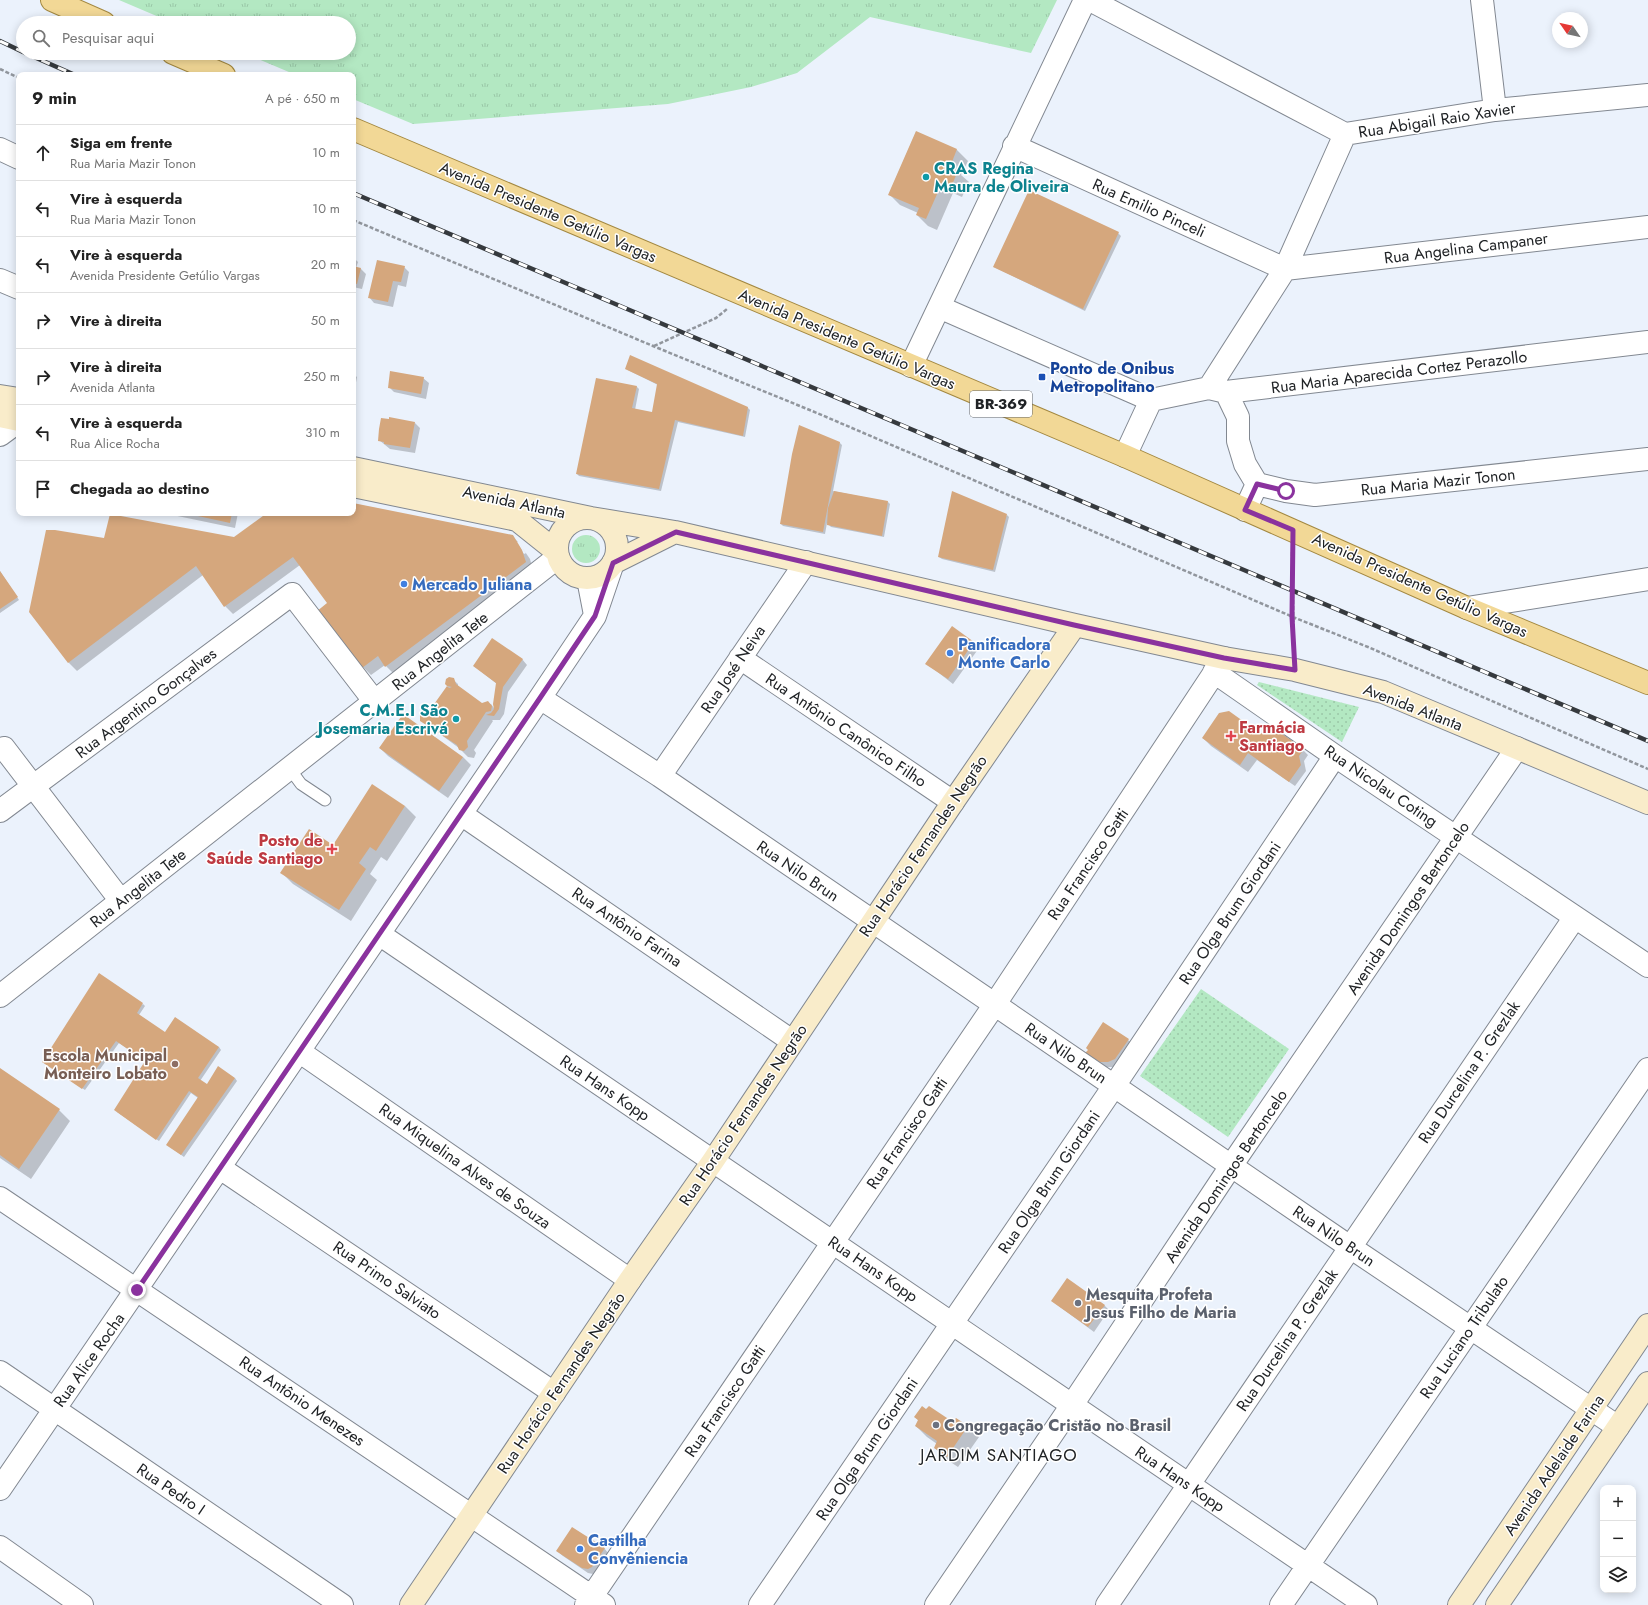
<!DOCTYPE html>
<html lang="pt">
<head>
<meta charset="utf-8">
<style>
	body { margin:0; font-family:Jost,sans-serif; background:#f6f6f6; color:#222 }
	.controls { position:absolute; right:12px; bottom:12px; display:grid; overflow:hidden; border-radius:8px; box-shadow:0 2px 10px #0003 }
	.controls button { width:36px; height:36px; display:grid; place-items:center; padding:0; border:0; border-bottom:1px solid #e0e0e0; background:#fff; color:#222; font:20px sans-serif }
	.compass { position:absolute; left:1552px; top:12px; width:36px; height:36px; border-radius:50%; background:#fff; box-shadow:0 2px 10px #0003; rotate:304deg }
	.stop { position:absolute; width:12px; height:12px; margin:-9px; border:3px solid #8a329e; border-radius:50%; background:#fff }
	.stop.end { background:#8a329e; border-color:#fff; box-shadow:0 1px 4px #0008 }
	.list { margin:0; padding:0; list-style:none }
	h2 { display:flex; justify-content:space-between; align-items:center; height:52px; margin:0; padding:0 16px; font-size:17px }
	h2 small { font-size:13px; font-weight:400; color:#767676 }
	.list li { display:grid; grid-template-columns:26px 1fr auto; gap:12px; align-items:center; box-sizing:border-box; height:56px; padding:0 16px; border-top:1px solid #e0e0e0 }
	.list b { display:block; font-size:15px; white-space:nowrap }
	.list p { margin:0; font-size:13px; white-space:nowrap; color:#767676 }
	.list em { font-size:13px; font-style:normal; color:#767676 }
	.icon { flex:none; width:22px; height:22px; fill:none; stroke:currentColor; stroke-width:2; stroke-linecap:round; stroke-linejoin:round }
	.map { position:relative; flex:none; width:1648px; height:1605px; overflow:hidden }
	.search { position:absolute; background:#fff; box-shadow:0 2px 10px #0003; left:16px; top:16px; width:340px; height:44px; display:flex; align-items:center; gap:10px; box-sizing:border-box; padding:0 14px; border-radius:22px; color:#767676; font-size:15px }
	.panel { position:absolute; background:#fff; box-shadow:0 2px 10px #0003; left:16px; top:72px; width:340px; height:444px; border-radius:8px }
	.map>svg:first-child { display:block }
</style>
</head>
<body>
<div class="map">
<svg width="1648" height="1605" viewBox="0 0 1648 1605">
	<defs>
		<pattern id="grass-tufts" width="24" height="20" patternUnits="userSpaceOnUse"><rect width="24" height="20" fill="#b3e8c2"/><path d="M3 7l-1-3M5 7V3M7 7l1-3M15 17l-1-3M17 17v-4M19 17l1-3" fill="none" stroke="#9ac7a7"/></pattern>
		<pattern id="park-dots" width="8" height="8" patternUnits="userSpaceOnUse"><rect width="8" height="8" fill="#b3e8c2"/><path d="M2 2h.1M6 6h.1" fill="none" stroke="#9ac7a7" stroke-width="1.8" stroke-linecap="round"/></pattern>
	</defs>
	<rect width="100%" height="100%" fill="#ebf2fc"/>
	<path fill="url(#grass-tufts)" d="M 119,0 L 1057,0 L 1031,53 L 870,17 L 797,73 L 751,87 L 668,104 L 413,124 L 353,99 L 353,75 L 296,75 L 244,53 L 349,53 L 349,23 L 173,23 Z
		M572 549a14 14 0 1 1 28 0a14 14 0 1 1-28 0Z"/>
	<path fill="url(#park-dots)" d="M 1259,682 L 1359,707 L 1342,742 L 1257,685 Z
		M 1201,989 L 1289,1049 L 1228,1137 L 1140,1076 Z"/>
	<path fill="#0003" d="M 916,132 L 957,150 L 968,161 L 961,175 L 969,182 L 962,197 L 953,193 L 937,230 L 928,226 L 917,215 L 918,213 L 900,205 L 889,194 Z
		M 1118,233 L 1121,236 L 1085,311 L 994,267 Z
		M 353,257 L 358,262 L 356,268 L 361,269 L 366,274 L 362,289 L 353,287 Z
		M 404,267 L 409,272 L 406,287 L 398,285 L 393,307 L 374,303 L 369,297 Z
		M 626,369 L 748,408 L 750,410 L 745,437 L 678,422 L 661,491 L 579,476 L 577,474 L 597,379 L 637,387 L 639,389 L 635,410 L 653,413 L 658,385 Z
		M 353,374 L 357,377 L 353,399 Z
		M 423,378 L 429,383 L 426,399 L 394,392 L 389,387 Z
		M 415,423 L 420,428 L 415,453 L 390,449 L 379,440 Z
		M 839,442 L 842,445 L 833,491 L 888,502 L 890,504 L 884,537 L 831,527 L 827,523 L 825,534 L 783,526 L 781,524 Z
		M 353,504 L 512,536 L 518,542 L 516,542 L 524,554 L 526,553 L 519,543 L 530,559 L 533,570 L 394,674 L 385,665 L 371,675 L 363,667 L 329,603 L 300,565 L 233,614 L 225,606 L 203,575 L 77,671 L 69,663 L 30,611 L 105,540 L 234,538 L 269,513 L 353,513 Z
		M 163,513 L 238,513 L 235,528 Z
		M 1007,515 L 1009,517 L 995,572 L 942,559 L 939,557 Z
		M 0,571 L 19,600 L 0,613 Z
		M 973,643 L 979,648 L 953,684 L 926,663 Z
		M 522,659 L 527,665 L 508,692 L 504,714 L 500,720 L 492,720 L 493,721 L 474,750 L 476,753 L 474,758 L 468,757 L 459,748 L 421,720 L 428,714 L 448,686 L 446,684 L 451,678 L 458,684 L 458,687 L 482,704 L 485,703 L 491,704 L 494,708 L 497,684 L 474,666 Z
		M 1261,735 L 1303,750 L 1308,755 L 1304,761 L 1306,771 L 1295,786 L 1257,760 L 1248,772 L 1211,746 L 1203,738 Z
		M 380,748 L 463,757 L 471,765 L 448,798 L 388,756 Z
		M 405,806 L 416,817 L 387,861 L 381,857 L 370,874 L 377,880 L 351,921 L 293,884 L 282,873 Z
		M 143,1004 L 145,1006 L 139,1015 L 165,1034 L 219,1047 L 221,1050 L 200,1081 L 207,1085 L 235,1078 L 237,1081 L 184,1157 L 170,1147 L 198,1098 L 191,1093 L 159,1141 L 117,1112 L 146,1061 L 119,1043 L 85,1090 L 43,1062 Z
		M 1128,1040 L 1134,1045 L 1114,1067 L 1106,1067 L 1087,1053 Z
		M 0,1069 L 59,1110 L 70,1121 L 31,1179 L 0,1158 Z
		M 1052,1301 L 1104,1305 L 1109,1310 L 1094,1332 Z
		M 915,1417 L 954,1423 L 957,1419 L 968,1427 L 979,1437 L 958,1467 L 946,1459 L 935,1448 L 937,1444 L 927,1437 L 916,1426 L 919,1421 Z
		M 604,1548 L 609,1554 L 597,1572 L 593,1574 L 588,1573 L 563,1556 L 557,1551 Z"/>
	<path fill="#d5a77d" d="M 916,131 L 957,149 L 950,167 L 958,171 L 951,187 L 942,183 L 926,219 L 916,215 L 919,208 L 888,195 Z
		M 1029,190 L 1119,232 L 1083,309 L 993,267 Z
		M 377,260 L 405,266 L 401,282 L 393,281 L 388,302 L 368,298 Z
		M 353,266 L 361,268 L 357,284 L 353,283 Z
		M 630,355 L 748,407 L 743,436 L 675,420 L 659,489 L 576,474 L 596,378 L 637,386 L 632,408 L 652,412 L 657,384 L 625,369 Z
		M 390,371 L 424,377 L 421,394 L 388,388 Z
		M 389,417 L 415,422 L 410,448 L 384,444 L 384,442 L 378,441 L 379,429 L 381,418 L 389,419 Z
		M 799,425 L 840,442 L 823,532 L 780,524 L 792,454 Z
		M 834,491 L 888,501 L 882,536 L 827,525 L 828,508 Z
		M 952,491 L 1007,514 L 993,570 L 938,557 Z
		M 353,503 L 513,535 L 522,550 L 526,562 L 385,667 L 378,656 L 362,668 L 316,612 L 327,603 L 293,557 L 224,607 L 196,566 L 68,663 L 29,612 L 46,530 L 55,530 L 104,538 L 110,514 L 234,537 L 267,513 L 353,513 Z
		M 184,513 L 232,513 L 230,523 Z
		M 0,571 L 18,597 L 0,609 Z
		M 952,626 L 974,642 L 948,679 L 925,664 Z
		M 492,638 L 523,659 L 503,687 L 499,709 L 494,716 L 486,715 L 491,713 L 494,709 L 493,704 L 496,683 L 473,666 Z
		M 449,677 L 454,678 L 456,684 L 482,703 L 488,701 L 492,706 L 491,711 L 486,712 L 467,741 L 468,747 L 464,751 L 459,750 L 457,745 L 420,721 L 420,715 L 422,714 L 427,714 L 447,686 L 449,688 L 452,687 L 447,686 L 445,684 L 446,679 Z
		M 1229,711 L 1261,734 L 1268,724 L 1304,749 L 1299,756 L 1301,765 L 1289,782 L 1248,753 L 1240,765 L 1202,738 L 1219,713 Z
		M 403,714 L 463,757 L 439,791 L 379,748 Z
		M 372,784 L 405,806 L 376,851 L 370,847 L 359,863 L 366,869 L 339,910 L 280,873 L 309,829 L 333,845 Z
		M 99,973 L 143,1003 L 137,1013 L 165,1032 L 175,1017 L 219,1047 L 198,1078 L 207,1084 L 218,1066 L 235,1078 L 181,1155 L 166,1145 L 198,1097 L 189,1091 L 156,1140 L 114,1110 L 145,1061 L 116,1041 L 82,1089 L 42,1062 Z
		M 1103,1022 L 1129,1039 L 1115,1059 L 1108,1062 L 1100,1062 L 1085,1053 L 1088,1050 L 1086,1048 Z
		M 0,1068 L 60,1109 L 19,1169 L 0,1155 Z
		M 1067,1278 L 1105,1305 L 1088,1327 L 1051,1301 Z
		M 922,1406 L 926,1409 L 929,1406 L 953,1422 L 956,1418 L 968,1426 L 947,1457 L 934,1448 L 937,1441 L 915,1426 L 918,1420 L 914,1417 Z
		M 572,1527 L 605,1548 L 592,1567 L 588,1569 L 582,1568 L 556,1551 Z"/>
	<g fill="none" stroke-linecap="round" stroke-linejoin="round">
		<defs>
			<path id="lane" d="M 290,769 L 301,784 L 325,800"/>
			<path id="street" d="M 1090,0 L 1345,134 L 1495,110 L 1648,95
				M 1482,0 L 1495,110
				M 1014,146 L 1285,269 L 1648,227
				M 0,149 L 19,158
				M 0,280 L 19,288
				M 939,307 L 1151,400
				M 911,366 L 1085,0
				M 1209,388 L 1285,269 L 1345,134
				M 1226,392 L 1238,417 L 1238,441 L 1245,464 L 1257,484
				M 0,435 L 19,421
				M 1125,456 L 1151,400 L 1209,388 L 1226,392 L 1648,342
				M 1245,510 L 1257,484 L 1286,491 L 1315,495 L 1648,459
				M 588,579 L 595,615
				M 1467,608 L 1648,579
				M 740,658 L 953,802
				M 1214,672 L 1335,756 L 1648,966
				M 540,698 L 660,776 L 1350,1247 L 1618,1427
				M 4,748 L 121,901
				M 660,776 L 806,562
				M 0,811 L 292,594 L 375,702
				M 461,814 L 792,1041
				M 379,934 L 1366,1605
				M 0,996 L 558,557
				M 300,1052 L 630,1280
				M 220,1168 L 554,1393
				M 0,1198 L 604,1605
				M 0,1372 L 342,1605
				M 0,1489 L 540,698 L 595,616 L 613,563
				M 0,1547 L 82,1605
				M 586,1605 L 995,1004 L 1224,658
				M 760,1605 L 1114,1086 L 1335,756
				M 936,1605 L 1072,1405 L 1231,1166 L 1517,748
				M 1107,1605 L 1575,917
				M 1281,1605 L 1648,1069"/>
			<path id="secondary" d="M 0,396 L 19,399
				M 0,416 L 19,420
				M 353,468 L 591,518 L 675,532 L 1075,625 L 1224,658 L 1295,670 L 1383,692 L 1648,803
				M 353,486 L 517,520 L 557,552
				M557 548a30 30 0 1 1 60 0a30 30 0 1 1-60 0Z
				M 613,563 L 675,532
				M 411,1605 L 630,1280 L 713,1161 L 953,802 L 1075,625
				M 1459,1605 L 1648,1325
				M 1497,1605 L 1648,1383"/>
			<path id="primary" d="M 52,0 L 104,23
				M 173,53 L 224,75
				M 353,129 L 1125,456 L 1467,608 L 1648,683"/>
		</defs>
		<use href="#lane" stroke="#828891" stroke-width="13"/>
		<use href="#street" stroke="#828891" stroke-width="24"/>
		<use href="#secondary" stroke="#828891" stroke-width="24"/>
		<use href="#primary" stroke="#a38841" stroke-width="24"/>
		<path stroke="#91969d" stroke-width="2.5" stroke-dasharray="4 2" stroke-linecap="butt" d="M 0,69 L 19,78
			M 353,220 L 653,346 L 817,413 L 1293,617 L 1368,647 L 1648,769
			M 654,346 L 716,318 L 727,309
			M 1292,552 L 1294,649"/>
		<use href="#lane" stroke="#fff" stroke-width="11"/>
		<use href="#street" stroke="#fff" stroke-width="22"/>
		<use href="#secondary" stroke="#f9ecca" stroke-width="22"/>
		<use href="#primary" stroke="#f2d896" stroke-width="22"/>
		<defs>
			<path id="rail" d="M 0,41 L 23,52
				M 25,53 L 75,75
				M 353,193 L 1648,741"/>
		</defs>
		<use href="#rail" stroke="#363a3e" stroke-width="4.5"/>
		<use href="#rail" stroke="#fff" stroke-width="3" stroke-dasharray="9" stroke-linecap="butt"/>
	</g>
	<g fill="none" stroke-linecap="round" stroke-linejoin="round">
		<path stroke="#8a329e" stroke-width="5" d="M 137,1290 L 540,698 L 595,616 L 613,563 L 676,532 L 1074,625 L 1224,658 L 1295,670 L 1292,617 L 1293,530 L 1245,510 L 1257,484 L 1286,491"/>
	</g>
	<g fill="#0f9aa8" stroke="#fff" stroke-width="1.5">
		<circle cx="926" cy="177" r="4"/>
		<circle cx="456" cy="719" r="4"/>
	</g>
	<rect fill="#1a4fb4" stroke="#fff" stroke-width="1.5" x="1038" y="373" width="8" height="8" rx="2"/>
	<g fill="#3f7fe0" stroke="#fff" stroke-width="1.5">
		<circle cx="404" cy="584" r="4"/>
		<circle cx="950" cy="653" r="4"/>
		<circle cx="580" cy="1549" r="4"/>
	</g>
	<g fill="#e0444e" stroke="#fff" stroke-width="1.5">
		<path d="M1229 730h4v4h4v4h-4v4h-4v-4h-4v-4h4z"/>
		<path d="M330 843h4v4h4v4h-4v4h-4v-4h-4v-4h4z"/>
	</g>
	<circle fill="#8d6e63" stroke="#fff" stroke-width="1.5" cx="175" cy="1064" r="4"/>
	<g fill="#6b7280" stroke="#fff" stroke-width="1.5">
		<circle cx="1078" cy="1303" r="4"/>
		<circle cx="936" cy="1425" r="4"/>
	</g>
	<g text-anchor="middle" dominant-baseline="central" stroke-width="3" stroke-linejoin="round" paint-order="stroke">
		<rect fill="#fff" stroke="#636567" stroke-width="1" x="970" y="391" width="62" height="26" rx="3"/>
		<g font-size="15" font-weight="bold" fill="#202326">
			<text x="1001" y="404">BR-369</text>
		</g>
		<g font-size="16" fill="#202326" stroke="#fff">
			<text transform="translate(1437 120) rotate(-9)">Rua Abigail Raio Xavier</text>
			<text transform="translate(1149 208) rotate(24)">Rua Emilio Pinceli</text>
			<text transform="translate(548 212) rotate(23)">Avenida Presidente Getúlio Vargas</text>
			<text transform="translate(1466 248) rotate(-7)">Rua Angelina Campaner</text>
			<text transform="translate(847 339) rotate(23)">Avenida Presidente Getúlio Vargas</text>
			<text transform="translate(1399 372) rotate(-7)">Rua Maria Aparecida Cortez Perazollo</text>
			<text transform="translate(1438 482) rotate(-6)">Rua Maria Mazir Tonon</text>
			<text transform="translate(514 502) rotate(12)">Avenida Atlanta</text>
			<text transform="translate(1420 585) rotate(24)">Avenida Presidente Getúlio Vargas</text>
			<text transform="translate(440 651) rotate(-38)">Rua Angelita Tete</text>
			<text transform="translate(733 669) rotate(-56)">Rua José Neiva</text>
			<text transform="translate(146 703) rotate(-37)">Rua Argentino Gonçalves</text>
			<text transform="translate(1413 707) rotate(21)">Avenida Atlanta</text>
			<text transform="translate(846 730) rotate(34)">Rua Antônio Canônico Filho</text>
			<text transform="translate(1381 786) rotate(34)">Rua Nicolau Coting</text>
			<text transform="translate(923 846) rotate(-56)">Rua Horácio Fernandes Negrão</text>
			<text transform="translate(1088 864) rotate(-56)">Rua Francisco Gatti</text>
			<text transform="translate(798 871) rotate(34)">Rua Nilo Brun</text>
			<text transform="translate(138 888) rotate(-38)">Rua Angelita Tete</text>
			<text transform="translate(1408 908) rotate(-56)">Avenida Domingos Bertoncelo</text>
			<text transform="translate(1230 913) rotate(-56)">Rua Olga Brum Giordani</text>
			<text transform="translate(627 927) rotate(34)">Rua Antônio Farina</text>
			<text transform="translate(1066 1053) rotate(34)">Rua Nilo Brun</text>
			<text transform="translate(1469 1072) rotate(-56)">Rua Durcelina P. Grezlak</text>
			<text transform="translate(605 1088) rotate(34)">Rua Hans Kopp</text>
			<text transform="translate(743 1115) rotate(-56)">Rua Horácio Fernandes Negrão</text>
			<text transform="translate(907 1133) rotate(-56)">Rua Francisco Gatti</text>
			<text transform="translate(465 1166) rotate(35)">Rua Miquelina Alves de Souza</text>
			<text transform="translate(1226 1176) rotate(-56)">Avenida Domingos Bertoncelo</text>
			<text transform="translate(1049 1182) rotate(-56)">Rua Olga Brum Giordani</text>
			<text transform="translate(1334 1236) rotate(34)">Rua Nilo Brun</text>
			<text transform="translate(873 1269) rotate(34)">Rua Hans Kopp</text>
			<text transform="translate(387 1280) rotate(34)">Rua Primo Salviato</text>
			<text transform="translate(1464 1337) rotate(-56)">Rua Luciano Tribulato</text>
			<text transform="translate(1287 1340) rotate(-56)">Rua Durcelina P. Grezlak</text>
			<text transform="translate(89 1360) rotate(-55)">Rua Alice Rocha</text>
			<text transform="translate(561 1383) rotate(-56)">Rua Horácio Fernandes Negrão</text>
			<text transform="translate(302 1401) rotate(34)">Rua Antônio Menezes</text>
			<text transform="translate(725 1401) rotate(-56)">Rua Francisco Gatti</text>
			<text transform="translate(867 1449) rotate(-56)">Rua Olga Brum Giordani</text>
			<text transform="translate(1554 1465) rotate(-56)">Avenida Adelaide Farina</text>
			<text transform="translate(1180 1479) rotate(34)">Rua Hans Kopp</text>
			<text transform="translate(171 1489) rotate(34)">Rua Pedro I</text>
		</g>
		<g font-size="16" font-weight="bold" fill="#0d838f" stroke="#fff" text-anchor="start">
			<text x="934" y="168">CRAS Regina<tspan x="934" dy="18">Maura de Oliveira</tspan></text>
			<text x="448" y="710" text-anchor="end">C.M.E.I São<tspan x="448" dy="18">Josemaria Escrivá</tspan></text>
		</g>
		<g font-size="16" font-weight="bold" fill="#164399" stroke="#fff" text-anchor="start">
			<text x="1050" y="368">Ponto de Onibus<tspan x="1050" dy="18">Metropolitano</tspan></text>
		</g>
		<g font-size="16" font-weight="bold" fill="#366cbe" stroke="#fff" text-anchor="start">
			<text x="412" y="584">Mercado Juliana</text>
			<text x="958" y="644">Panificadora<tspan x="958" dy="18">Monte Carlo</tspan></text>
			<text x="588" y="1540">Castilha<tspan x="588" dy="18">Convêniencia</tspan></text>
		</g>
		<g font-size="16" font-weight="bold" fill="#be3a42" stroke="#fff" text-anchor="start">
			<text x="1239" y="727">Farmácia<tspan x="1239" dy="18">Santiago</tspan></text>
			<text x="323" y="840" text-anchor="end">Posto de<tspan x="323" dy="18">Saúde Santiago</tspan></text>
		</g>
		<g font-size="16" font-weight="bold" fill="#785e54" stroke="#fff" text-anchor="end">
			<text x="167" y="1055">Escola Municipal<tspan x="167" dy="18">Monteiro Lobato</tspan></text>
		</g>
		<g font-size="16" font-weight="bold" fill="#5b616d" stroke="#fff" text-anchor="start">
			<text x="1086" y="1294">Mesquita Profeta<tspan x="1086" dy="18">Jesus Filho de Maria</tspan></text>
			<text x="944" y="1425">Congregação Cristão no Brasil</text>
		</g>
		<g font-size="17" letter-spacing="1" fill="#202326" stroke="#fff">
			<text x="999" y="1455">JARDIM SANTIAGO</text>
		</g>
	</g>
</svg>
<div class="controls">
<button>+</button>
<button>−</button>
<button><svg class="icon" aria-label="layers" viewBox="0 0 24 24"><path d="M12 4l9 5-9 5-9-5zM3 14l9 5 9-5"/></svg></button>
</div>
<svg class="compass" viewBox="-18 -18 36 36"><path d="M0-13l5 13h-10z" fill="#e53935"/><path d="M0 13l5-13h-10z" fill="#767676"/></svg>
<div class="stop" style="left:1286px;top:491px"></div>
<div class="stop end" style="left:137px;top:1290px"></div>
<div class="search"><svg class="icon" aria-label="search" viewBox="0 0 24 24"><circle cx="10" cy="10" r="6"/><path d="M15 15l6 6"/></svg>Pesquisar aqui</div>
<section class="panel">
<h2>9 min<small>A pé · 650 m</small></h2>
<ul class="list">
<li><svg class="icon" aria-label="ahead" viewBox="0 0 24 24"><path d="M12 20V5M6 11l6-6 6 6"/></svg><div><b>Siga em frente</b><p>Rua Maria Mazir Tonon</p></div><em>10 m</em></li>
<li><svg class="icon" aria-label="left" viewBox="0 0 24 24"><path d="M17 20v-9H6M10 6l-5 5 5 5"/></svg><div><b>Vire à esquerda</b><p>Rua Maria Mazir Tonon</p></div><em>10 m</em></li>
<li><svg class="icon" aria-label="left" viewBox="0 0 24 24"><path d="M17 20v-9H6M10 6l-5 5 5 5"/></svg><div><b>Vire à esquerda</b><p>Avenida Presidente Getúlio Vargas</p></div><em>20 m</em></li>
<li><svg class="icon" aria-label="right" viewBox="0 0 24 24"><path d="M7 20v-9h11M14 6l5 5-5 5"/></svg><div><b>Vire à direita</b></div><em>50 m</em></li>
<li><svg class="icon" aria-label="right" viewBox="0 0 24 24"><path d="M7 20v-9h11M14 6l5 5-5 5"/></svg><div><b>Vire à direita</b><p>Avenida Atlanta</p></div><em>250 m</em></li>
<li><svg class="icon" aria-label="left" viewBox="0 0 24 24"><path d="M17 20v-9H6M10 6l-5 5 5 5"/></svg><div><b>Vire à esquerda</b><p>Rua Alice Rocha</p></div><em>310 m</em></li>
<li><svg class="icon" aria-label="arrive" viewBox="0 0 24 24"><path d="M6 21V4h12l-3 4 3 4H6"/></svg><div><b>Chegada ao destino</b></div></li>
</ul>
</section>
</div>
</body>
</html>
